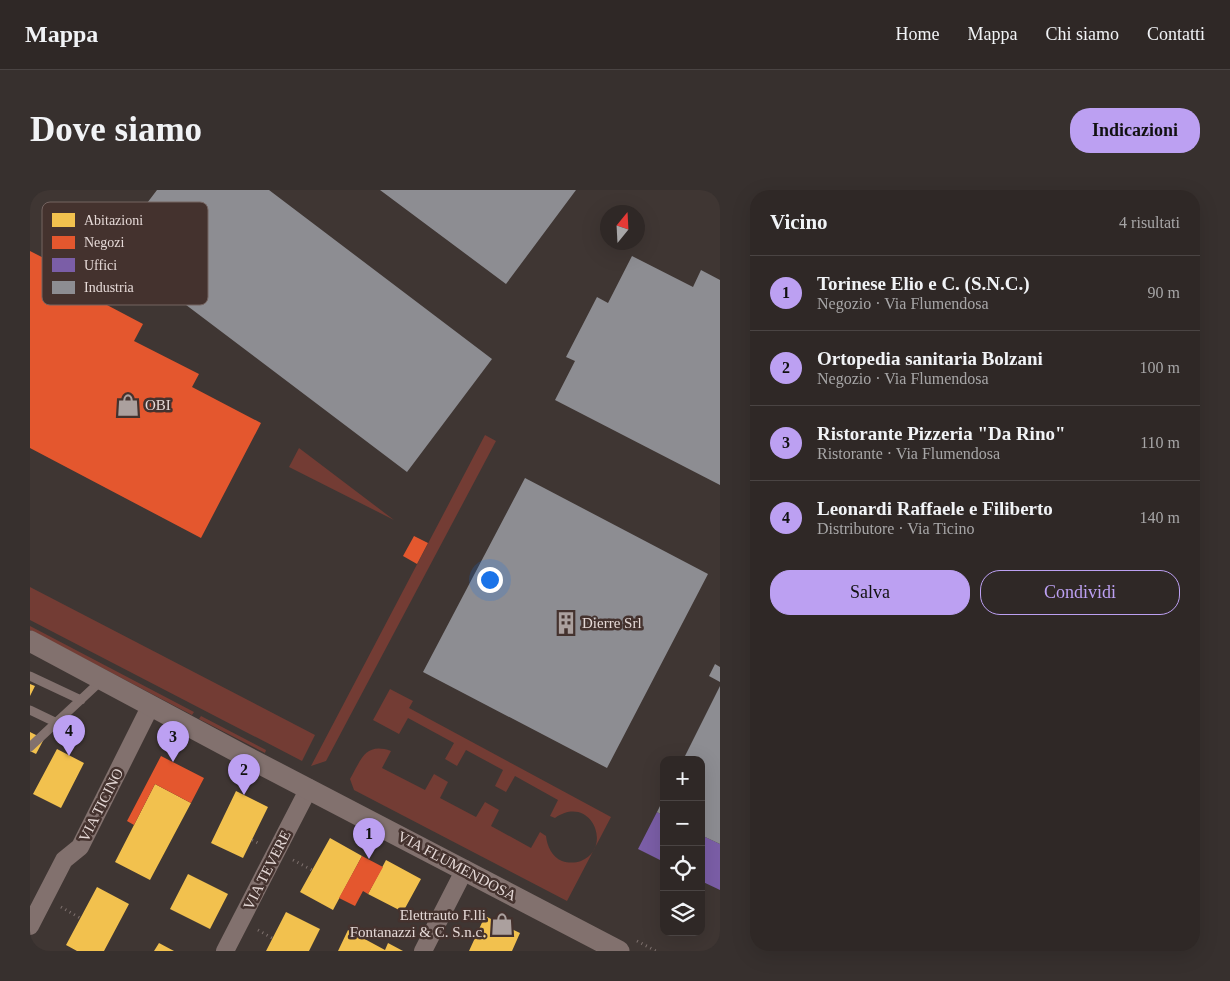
<!DOCTYPE html>
<html lang="it">
<head>
<meta charset="utf-8">
<style>
	body { margin:0; font-family:Georgia,serif; background:#37302e; color:#f1f3f6 }
	.controls { position:absolute; right:15px; bottom:15px; display:grid; overflow:hidden; border-radius:10px; box-shadow:0 5px 20px #0002 }
	.controls button { width:45px; height:45px; display:grid; place-items:center; padding:0; border:0; border-bottom:1px solid #4a4443; background:#2f2826; color:#f1f3f6; font:25px sans-serif }
	.compass { position:absolute; left:570px; top:15px; width:45px; height:45px; border-radius:50%; background:#2f2826; box-shadow:0 5px 20px #0002; rotate:18deg }
	.you { position:absolute; left:459px; top:389px; width:18px; height:18px; margin:-12px; border:4px solid #fff; border-radius:50%; background:#1a73e8; box-shadow:0 0 0 8px #1a73e833 }
	.badge { display:grid; place-items:center; width:32px; height:32px; border-radius:50%; background:#bca0f2; color:#111; font-size:16px; font-weight:700 }
	.pin { position:absolute; translate:-50% -41px; filter:drop-shadow(0 1px 2px #0008) }
	.pin::after { content:''; position:absolute; top:26px; width:18px; height:15px; background:inherit; clip-path:polygon(0 0,100% 0,50% 100%) }
	.list { margin:0; padding:0; list-style:none }
	h2 { display:flex; justify-content:space-between; align-items:center; height:65px; margin:0; padding:0 20px; font-size:21px }
	h2 small { font-size:16px; font-weight:400; color:#a7a6a7 }
	.list li { display:grid; grid-template-columns:32px 1fr auto; gap:15px; align-items:center; box-sizing:border-box; height:75px; padding:0 20px; border-top:1px solid #4a4443 }
	.list b { display:block; font-size:19px; white-space:nowrap }
	.list p { margin:0; font-size:16px; white-space:nowrap; color:#a7a6a7 }
	.list em { font-size:16px; font-style:normal; color:#a7a6a7 }
	.actions { display:flex; gap:10px; padding:15px 20px }
	.actions a { flex:1; padding:11px 0; border:1px solid #bca0f2; border-radius:20px; text-align:center; font-size:18px; color:#bca0f2 }
	.actions .main { background:#bca0f2; color:#111 }
	.icon { flex:none; width:28px; height:28px; fill:none; stroke:currentColor; stroke-width:2; stroke-linecap:round; stroke-linejoin:round }
	.map { position:relative; flex:none; width:690px; height:761px; overflow:hidden; border-radius:20px }
	header { display:flex; align-items:center; gap:30px; box-sizing:border-box; height:70px; padding:0 25px; background:#2f2826; border-bottom:1px solid #4a4443 }
	header strong { font-size:24px }
	nav { display:flex; gap:28px; margin-inline-start:auto; font-size:18px }
	.intro { display:flex; align-items:center; justify-content:space-between; box-sizing:border-box; height:120px; padding:0 30px }
	h1 { margin:0; font-size:35px }
	.button { padding:12px 22px; border-radius:20px; background:#bca0f2; color:#111; font-size:18px; font-weight:700 }
	main { display:flex; gap:30px; padding:0 30px }
	aside { flex:1; background:#2f2826; border-radius:20px; box-shadow:0 5px 20px #0002 }
	.map>svg:first-child { display:block }
</style>
</head>
<body>
<header>
<strong>Mappa</strong>
<nav><a>Home</a><a>Mappa</a><a>Chi siamo</a><a>Contatti</a></nav>
</header>
<div class="intro"><h1>Dove siamo</h1><a class="button">Indicazioni</a></div>
<main>
<div class="map">
<svg width="690" height="761" viewBox="0 0 690 761">
	<rect width="100%" height="100%" fill="#3f3633"/>
	<path fill="#733c34" d="M 455,245 L 466,251 L 296,571 L 281,576 Z
		M 269,258 L 364,330 L 259,277 Z
		M 0,397 L 285,545 L 272,571 L 0,430 Z
		M 0,436 L 164,522 L 162,525 L 0,440 Z
		M 360,499 L 383,511 L 379,518 L 581,627 L 537,711 L 324,600 L 320,589 C 331,570 335,552 361,561 L 352,578 L 395,600 L 404,584 L 418,592 L 410,608 L 446,627 L 455,612 L 469,620 L 461,636 L 501,658 L 510,642 L 516,646 C 517,656 522,667 532,671 C 538,673 545,673 551,671 C 584,658 561,603 525,628 L 520,626 L 528,610 L 485,586 L 476,602 L 465,596 L 473,580 L 436,560 L 427,576 L 415,569 L 424,553 L 378,528 L 369,544 L 343,530 Z
		M 171,526 L 236,560 L 235,563 L 169,529 Z"/>
	<path fill="#f2c14e" d="M 0,494 L 5,496 L 0,506 Z
		M 0,542 L 14,549 L 6,564 L 0,561 Z
		M 27,559 L 54,573 L 31,618 L 3,604 Z
		M 125,594 L 161,613 L 120,690 L 85,672 Z
		M 206,601 L 238,617 L 213,668 L 181,653 Z
		M 300,648 L 332,666 L 303,720 L 270,702 Z
		M 356,670 L 391,689 L 373,722 L 338,704 Z
		M 158,684 L 198,704 L 180,739 L 140,719 Z
		M 67,697 L 99,714 L 74,761 L 47,761 L 36,755 Z
		M 256,722 L 290,739 L 279,761 L 236,761 Z
		M 455,726 L 490,743 L 482,761 L 439,761 Z
		M 318,740 L 355,760 L 358,753 L 373,761 L 308,761 Z
		M 129,753 L 144,761 L 124,761 Z"/>
	<path fill="#e4572e" d="M 0,61 L 47,85 L 41,96 L 113,134 L 104,151 L 169,184 L 162,197 L 231,233 L 171,348 L 0,258 Z
		M 384,346 L 398,353 L 387,374 L 373,366 Z
		M 131,566 L 174,588 L 161,613 L 125,594 L 104,635 L 97,631 Z
		M 332,666 L 353,677 L 338,704 L 333,701 L 325,716 L 309,708 Z"/>
	<path fill="#7b5ea7" d="M 627,622 L 634,626 L 634,672 L 608,659 Z
		M 671,645 L 690,654 L 690,700 L 671,691 Z"/>
	<path fill="#8d8d92" d="M 127,0 L 239,0 L 462,169 L 377,282 L 82,59 Z
		M 350,0 L 546,0 L 476,94 Z
		M 602,66 L 663,97 L 671,80 L 690,90 L 690,295 L 525,210 L 545,171 L 536,167 L 567,107 L 578,113 Z
		M 495,288 L 678,384 L 577,578 L 393,482 Z
		M 685,474 L 690,477 L 690,492 L 679,486 Z
		M 690,496 L 690,654 L 671,645 L 671,570 L 653,570 Z
		M 634,608 L 634,626 L 627,622 Z"/>
	<g fill="none" stroke-linecap="round" stroke-linejoin="round">
		<path stroke="#7f726f" stroke-width="3" stroke-dasharray="1 4" stroke-linecap="butt" d="M 222,650 L 230,654
			M 263,670 L 282,680
			M 31,717 L 50,728
			M 228,740 L 242,748
			M 607,751 L 626,761"/>
		<path stroke="#82716e" stroke-width="9" d="M 0,486 L 51,510
			M 0,520 L 27,533
			M 0,557 L 73,489"/>
		<path stroke="#82716e" stroke-width="18" d="M 0,736 L 34,670 L 50,657 L 121,515
			M 195,761 L 279,598
			M 393,761 L 435,679"/>
		<path stroke="#82716e" stroke-width="21" d="M 0,451 L 213,565 L 589,761"/>
	</g>
	<defs>
		<symbol id="shop-bare" viewBox="-9 -9 18 18"><path d="M-5-2.5h2.3a2.7 3.5 0 0 1 5.4 0H5L5.5 6h-11ZM-1.5-2.5h3a1.5 2.3 0 0 0-3 0Z" fill="#aba09e" stroke="#44322e" stroke-width="2.5" paint-order="stroke"/></symbol>
		<symbol id="building-bare" viewBox="-9 -9 18 18"><path d="M-4-6H4V6H1V3H-1V6H-4ZM-2.5-4.3h1.7v1.8h-1.7ZM.8-4.3h1.7v1.8H.8ZM-2.5-1h1.7V.8h-1.7ZM.8-1h1.7V.8H.8Z" fill="#aba09e" stroke="#44322e" stroke-width="2.5" paint-order="stroke"/></symbol>
	</defs>
	<g fill-rule="evenodd">
		<use href="#shop-bare" x="82" y="199" width="32" height="32"/>
		<use href="#building-bare" x="520" y="417" width="32" height="32"/>
		<use href="#shop-bare" x="456" y="718" width="32" height="32"/>
	</g>
	<g text-anchor="middle" dominant-baseline="central" stroke-width="5" stroke-linejoin="round" paint-order="stroke">
		<g font-size="15" fill="#e5d9d7" stroke="#44322e" text-anchor="start">
			<text x="115" y="215">OBI</text>
			<text x="552" y="433">Dierre Srl</text>
			<text x="456" y="725" text-anchor="end">Elettrauto F.lli<tspan x="456" dy="17">Fontanazzi &amp; C. S.n.c.</tspan></text>
		</g>
		<g font-size="15" fill="#e5d9d7" stroke="#44322e">
			<text transform="translate(71 615) rotate(-63)">VIA TICINO</text>
			<text transform="translate(427 676) rotate(28)">VIA FLUMENDOSA</text>
			<text transform="translate(237 680) rotate(-63)">VIA TEVERE</text>
		</g>
	</g>
	<rect x="12" y="12" width="166" height="103" rx="8" fill="#44322e" stroke="#746461" stroke-width="1"/>
	<rect x="22" y="23" width="23" height="14" fill="#f2c14e"/>
	<rect x="22" y="46" width="23" height="13" fill="#e4572e"/>
	<rect x="22" y="68" width="23" height="14" fill="#7b5ea7"/>
	<rect x="22" y="91" width="23" height="13" fill="#8d8d92"/>
	<g font-size="14" fill="#e5d9d7">
		<text x="54" y="35">Abitazioni</text>
		<text x="54" y="57">Negozi</text>
		<text x="54" y="80">Uffici</text>
		<text x="54" y="102">Industria</text>
	</g>
</svg>
<div class="controls">
<button>+</button>
<button>−</button>
<button><svg class="icon" aria-label="locate" viewBox="0 0 24 24"><circle cx="12" cy="12" r="6"/><path d="M12 2v4M12 18v4M2 12h4M18 12h4"/></svg></button>
<button><svg class="icon" aria-label="layers" viewBox="0 0 24 24"><path d="M12 4l9 5-9 5-9-5zM3 14l9 5 9-5"/></svg></button>
</div>
<svg class="compass" viewBox="-18 -18 36 36"><path d="M0-13l5 13h-10z" fill="#e53935"/><path d="M0 13l5-13h-10z" fill="#a7a6a7"/></svg>
<div class="you"></div>
<div class="pin badge" style="left:339px;top:669px">1</div>
<div class="pin badge" style="left:214px;top:605px">2</div>
<div class="pin badge" style="left:143px;top:572px">3</div>
<div class="pin badge" style="left:39px;top:566px">4</div>
</div>
<aside>
<h2>Vicino<small>4 risultati</small></h2>
<ul class="list">
<li><span class="badge">1</span><div><b>Torinese Elio e C. (S.N.C.)</b><p>Negozio · Via Flumendosa</p></div><em>90 m</em></li>
<li><span class="badge">2</span><div><b>Ortopedia sanitaria Bolzani</b><p>Negozio · Via Flumendosa</p></div><em>100 m</em></li>
<li><span class="badge">3</span><div><b>Ristorante Pizzeria &quot;Da Rino&quot;</b><p>Ristorante · Via Flumendosa</p></div><em>110 m</em></li>
<li><span class="badge">4</span><div><b>Leonardi Raffaele e Filiberto</b><p>Distributore · Via Ticino</p></div><em>140 m</em></li>
</ul>
<div class="actions"><a class="main">Salva</a><a>Condividi</a></div>
</aside>
</main>
</body>
</html>
